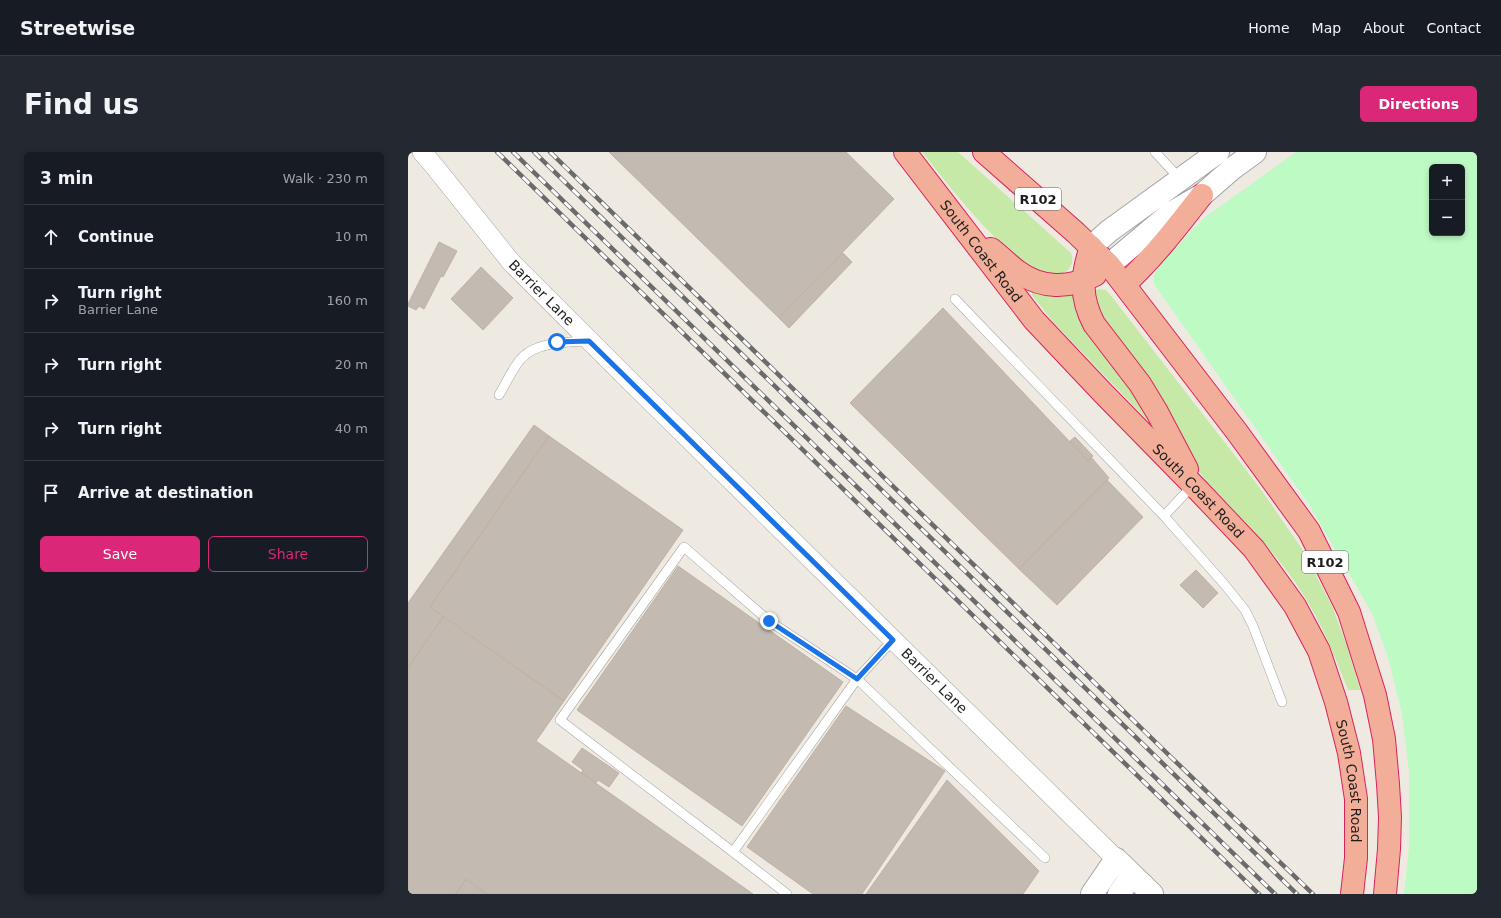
<!DOCTYPE html>
<html lang="en">
<head>
<meta charset="utf-8">
<style>
	body { margin:0; font-family:"DejaVu Sans",sans-serif; background:#242831; color:#f1f3f6 }
	.controls { position:absolute; right:12px; top:12px; display:grid; overflow:hidden; border-radius:6px; box-shadow:0 2px 6px #0003 }
	.controls button { width:36px; height:36px; display:grid; place-items:center; padding:0; border:0; border-bottom:1px solid #363941; background:#171b24; color:#f1f3f6; font:20px sans-serif }
	.stop { position:absolute; width:12px; height:12px; margin:-9px; border:3px solid #1a73e8; border-radius:50%; background:#fff }
	.stop.end { background:#1a73e8; border-color:#fff; box-shadow:0 1px 4px #0008 }
	.list { margin:0; padding:0; list-style:none }
	h2 { display:flex; justify-content:space-between; align-items:center; height:52px; margin:0; padding:0 16px; font-size:17px }
	h2 small { font-size:13px; font-weight:400; color:#9ea1a6 }
	.list li { display:grid; grid-template-columns:26px 1fr auto; gap:12px; align-items:center; box-sizing:border-box; height:64px; padding:0 16px; border-top:1px solid #363941 }
	.list b { display:block; font-size:15px; white-space:nowrap }
	.list p { margin:0; font-size:13px; white-space:nowrap; color:#9ea1a6 }
	.list em { font-size:13px; font-style:normal; color:#9ea1a6 }
	.actions { display:flex; gap:8px; padding:12px 16px }
	.actions a { flex:1; padding:9px 0; border:1px solid #db2777; border-radius:6px; text-align:center; font-size:14px; color:#db2777 }
	.actions .main { background:#db2777; color:#fff }
	.icon { flex:none; width:22px; height:22px; fill:none; stroke:currentColor; stroke-width:2; stroke-linecap:round; stroke-linejoin:round }
	.map { position:relative; flex:none; width:1069px; height:742px; overflow:hidden; border-radius:6px }
	header { display:flex; align-items:center; gap:24px; box-sizing:border-box; height:56px; padding:0 20px; background:#171b24; border-bottom:1px solid #363941 }
	header strong { font-size:19px }
	nav { display:flex; gap:22px; margin-inline-start:auto; font-size:14px }
	.intro { display:flex; align-items:center; justify-content:space-between; box-sizing:border-box; height:96px; padding:0 24px }
	h1 { margin:0; font-size:28px }
	.button { padding:10px 18px; border-radius:6px; background:#db2777; color:#fff; font-size:14px; font-weight:700 }
	main { display:flex; gap:24px; padding:0 24px }
	aside { flex:1; background:#171b24; border-radius:6px; box-shadow:0 2px 6px #0003 }
	.map>svg:first-child { display:block }
</style>
</head>
<body>
<header>
<strong>Streetwise</strong>
<nav><a>Home</a><a>Map</a><a>About</a><a>Contact</a></nav>
</header>
<div class="intro"><h1>Find us</h1><a class="button">Directions</a></div>
<main>
<aside>
<h2>3 min<small>Walk · 230 m</small></h2>
<ul class="list">
<li><svg class="icon" aria-label="ahead" viewBox="0 0 24 24"><path d="M12 20V5M6 11l6-6 6 6"/></svg><div><b>Continue</b></div><em>10 m</em></li>
<li><svg class="icon" aria-label="right" viewBox="0 0 24 24"><path d="M7 20v-9h11M14 6l5 5-5 5"/></svg><div><b>Turn right</b><p>Barrier Lane</p></div><em>160 m</em></li>
<li><svg class="icon" aria-label="right" viewBox="0 0 24 24"><path d="M7 20v-9h11M14 6l5 5-5 5"/></svg><div><b>Turn right</b></div><em>20 m</em></li>
<li><svg class="icon" aria-label="right" viewBox="0 0 24 24"><path d="M7 20v-9h11M14 6l5 5-5 5"/></svg><div><b>Turn right</b></div><em>40 m</em></li>
<li><svg class="icon" aria-label="arrive" viewBox="0 0 24 24"><path d="M6 21V4h12l-3 4 3 4H6"/></svg><div><b>Arrive at destination</b></div></li>
</ul>
<div class="actions"><a class="main">Save</a><a>Share</a></div>
</aside>
<div class="map">
<svg width="1069" height="742" viewBox="0 0 1069 742">
	<rect width="100%" height="100%" fill="#eeeae2"/>
	<path fill="#c7e9a7" d="M 514,0 L 550,0 L 663,101 C 666,107 664,113 660,118 C 655,123 650,123 643,122 C 603,117 540,32 514,0 Z
		M 691,137 L 698,138 L 704,145 L 852,336 L 894,397 L 924,454 L 939,494 L 952,538 L 940,538 C 928,507 916,476 898,447 C 872,404 835,368 800,331 L 790,318 L 690,161 L 686,141 L 688,138 Z
		M 624,140 L 656,144 L 666,142 L 672,167 L 677,179 L 721,232 L 746,275 L 645,170 L 624,143 Z"/>
	<path fill="#befac3" fill-rule="evenodd" d="M 888,0 L 1069,0 L 1069,742 L 996,742 L 1001,695 L 1001,619 L 994,562 L 980,505 L 964,461 L 900,351 L 746,132 L 746,123 L 755,109 L 796,66 ZM 1024,15 L 1054,15 L 1054,81 L 1024,81 Z"/>
	<path fill="#c3bab2" stroke="#c0b1a4" d="M 201,0 L 438,0 L 486,47 L 371,166 Z
		M 31,90 L 49,99 L 35,125 L 33,124 L 16,157 L 11,154 L 8,158 L 0,154 L 0,152 Z
		M 435,101 L 444,110 L 381,176 L 371,166 Z
		M 73,115 L 105,146 L 75,178 L 43,147 Z
		M 535,156 L 680,309 L 683,305 L 701,326 L 611,417 L 442,251 Z
		M 126,273 L 141,284 L 22,455 L 35,465 L 0,516 L 0,451 Z
		M 141,284 L 275,378 L 156,549 L 22,455 Z
		M 667,285 L 685,304 L 680,309 L 662,289 Z
		M 699,328 L 735,365 L 649,453 L 611,417 Z
		M 270,414 L 435,530 L 334,674 L 169,558 Z
		M 788,418 L 810,441 L 795,456 L 772,433 Z
		M 35,465 L 156,549 L 128,589 L 345,742 L 79,742 L 58,727 L 48,742 L 0,742 L 0,516 Z
		M 438,554 L 537,619 L 454,742 L 405,742 L 339,695 Z
		M 174,596 L 211,621 L 201,635 L 190,628 L 188,631 L 173,621 L 175,618 L 164,610 Z
		M 539,628 L 631,719 L 615,742 L 458,742 Z
		M 58,727 L 79,742 L 48,742 Z"/>
	<g fill="none" stroke-linecap="round" stroke-linejoin="round">
		<defs>
			<path id="service" d="M 747,0 L 772,27
				M 547,147 L 756,364 L 817,433 L 837,458 L 845,474 L 874,550
				M 91,243 C 97,233 105,216 112,208 C 126,190 160,190 180,189
				M 756,364 L 785,333
				M 325,700 L 152,568 L 276,395 L 361,469 L 449,527 L 637,706
				M 379,742 L 325,700 L 449,527 L 485,488"/>
			<g id="minor">
				<path id="s1" d="M 14,0 L 27,15 L 103,110 L 225,232 L 708,707"/>
			</g>
			<path id="tertiary" d="M 683,95 L 701,79 L 810,0
				M 701,113 L 763,61 L 794,43 L 825,16 L 847,0
				M 684,742 L 708,707 L 744,742
				M 711,742 L 724,723"/>
			<g id="trunk">
				<path id="s2" d="M 497,0 L 626,168 L 694,240 L 791,339 L 846,397 L 887,454 L 911,499 L 928,550 L 941,601 L 948,647 L 948,706 L 944,742"/>
				<path d="M 576,0 L 668,81 L 701,113 L 829,280 L 901,379 L 941,460 L 967,543 L 976,587 L 980,632 L 982,665 L 981,697 L 977,742"/>
				<path d="M 683,95 C 673,124 672,145 686,172 L 732,232 L 749,260 L 779,317"/>
				<path d="M 583,97 C 592,104 600,112 609,119 C 633,137 661,137 687,123"/>
				<path d="M 717,132 C 746,105 770,74 794,43"/>
			</g>
		</defs>
		<use href="#service" stroke="#a4a4a4" stroke-width="10"/>
		<use href="#minor" stroke="#a4a4a4" stroke-width="20"/>
		<use href="#tertiary" stroke="#a4a4a4" stroke-width="24"/>
		<use href="#trunk" stroke="#d9225e" stroke-width="24"/>
		<use href="#service" stroke="#fff" stroke-width="9"/>
		<use href="#minor" stroke="#fff" stroke-width="19"/>
		<use href="#tertiary" stroke="#fff" stroke-width="22"/>
		<use href="#trunk" stroke="#f2ae99" stroke-width="22"/>
		<defs>
			<path id="rail" d="M 89,0 L 851,742
				M 105,0 L 867,742
				M 126,0 L 889,742
				M 142,0 L 766,608 L 905,742"/>
		</defs>
		<use href="#rail" stroke="#6b6b6b" stroke-width="4.5"/>
		<use href="#rail" stroke="#fff" stroke-width="3" stroke-dasharray="9" stroke-linecap="butt"/>
	</g>
	<g fill="none" stroke-linecap="round" stroke-linejoin="round">
		<path stroke="#1a73e8" stroke-width="5" d="M 149,190 L 181,189 L 485,488 L 449,527 L 361,469"/>
	</g>
	<g text-anchor="middle" dominant-baseline="central" stroke-width="3" stroke-linejoin="round" paint-order="stroke">
		<g fill="#fff" stroke="#616161" stroke-width="1">
			<rect x="607" y="36" width="46" height="22" rx="3"/>
			<rect x="894" y="399" width="46" height="22" rx="3"/>
		</g>
		<g font-size="13" font-weight="bold" fill="#1d1d1d">
			<text x="630" y="47">R102</text>
			<text x="917" y="410">R102</text>
		</g>
		<g font-size="14" fill="#1d1d1d" stroke="#fff">
			<text stroke="none"><textPath href="#s2" startOffset="125">South Coast Road</textPath></text>
			<text stroke="none"><textPath href="#s1" startOffset="185">Barrier Lane</textPath></text>
			<text stroke="none"><textPath href="#s2" startOffset="449">South Coast Road</textPath></text>
			<text stroke="none"><textPath href="#s1" startOffset="737">Barrier Lane</textPath></text>
			<text stroke="none"><textPath href="#s2" startOffset="785">South Coast Road</textPath></text>
		</g>
	</g>
</svg>
<div class="controls">
<button>+</button>
<button>−</button>
</div>
<div class="stop" style="left:149px;top:190px"></div>
<div class="stop end" style="left:361px;top:469px"></div>
</div>
</main>
</body>
</html>
